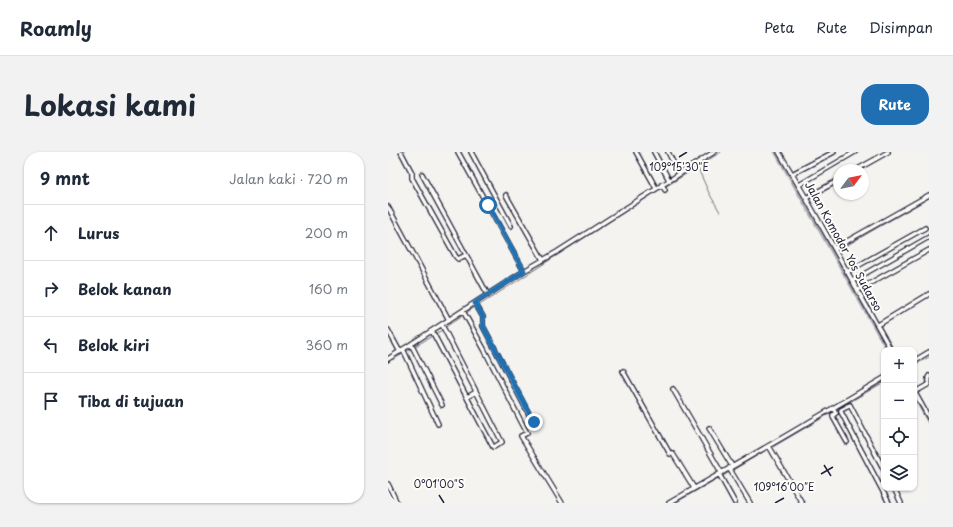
<!DOCTYPE html>
<html lang="id">
<head>
<meta charset="utf-8">
<style>
	body { margin:0; font-family:"Playpen Sans",sans-serif; background:#f2f2f3; color:#1f2937 }
	.controls { position:absolute; right:12px; bottom:12px; display:grid; overflow:hidden; border-radius:8px; box-shadow:0 1px 3px #0004 }
	.controls button { width:36px; height:36px; display:grid; place-items:center; padding:0; border:0; border-bottom:1px solid #e0e1e3; background:#fff; color:#1f2937; font:20px sans-serif }
	.compass { position:absolute; left:445px; top:12px; width:36px; height:36px; border-radius:50%; background:#fff; box-shadow:0 1px 3px #0004; rotate:58deg }
	.stop { position:absolute; width:12px; height:12px; margin:-9px; border:3px solid #1f6fb2; border-radius:50%; background:#fff }
	.stop.end { background:#1f6fb2; border-color:#fff; box-shadow:0 1px 4px #0008 }
	.list { margin:0; padding:0; list-style:none }
	h2 { display:flex; justify-content:space-between; align-items:center; height:52px; margin:0; padding:0 16px; font-size:17px }
	h2 small { font-size:13px; font-weight:400; color:#747a83 }
	.list li { display:grid; grid-template-columns:26px 1fr auto; gap:12px; align-items:center; box-sizing:border-box; height:56px; padding:0 16px; border-top:1px solid #e0e1e3 }
	.list b { display:block; font-size:15px; white-space:nowrap }
	.list em { font-size:13px; font-style:normal; color:#747a83 }
	.icon { flex:none; width:22px; height:22px; fill:none; stroke:currentColor; stroke-width:2; stroke-linecap:round; stroke-linejoin:round }
	.map { position:relative; flex:none; width:541px; height:351px; overflow:hidden; border-radius:16px }
	header { display:flex; align-items:center; gap:24px; box-sizing:border-box; height:56px; padding:0 20px; background:#fff; border-bottom:1px solid #e0e1e3 }
	header strong { font-size:19px }
	nav { display:flex; gap:22px; margin-inline-start:auto; font-size:14px }
	.intro { display:flex; align-items:center; justify-content:space-between; box-sizing:border-box; height:96px; padding:0 24px }
	h1 { margin:0; font-size:28px }
	.button { padding:10px 18px; border-radius:16px; background:#1f6fb2; color:#fff; font-size:14px; font-weight:700 }
	main { display:flex; gap:24px; padding:0 24px }
	aside { flex:1; background:#fff; border-radius:16px; box-shadow:0 1px 3px #0004 }
	.map>svg:first-child { display:block }
</style>
</head>
<body>
<header>
<strong>Roamly</strong>
<nav><a>Peta</a><a>Rute</a><a>Disimpan</a></nav>
</header>
<div class="intro"><h1>Lokasi kami</h1><a class="button">Rute</a></div>
<main>
<aside>
<h2>9 mnt<small>Jalan kaki · 720 m</small></h2>
<ul class="list">
<li><svg class="icon" aria-label="ahead" viewBox="0 0 24 24"><path d="M12 20V5M6 11l6-6 6 6"/></svg><div><b>Lurus</b></div><em>200 m</em></li>
<li><svg class="icon" aria-label="right" viewBox="0 0 24 24"><path d="M7 20v-9h11M14 6l5 5-5 5"/></svg><div><b>Belok kanan</b></div><em>160 m</em></li>
<li><svg class="icon" aria-label="left" viewBox="0 0 24 24"><path d="M17 20v-9H6M10 6l-5 5 5 5"/></svg><div><b>Belok kiri</b></div><em>360 m</em></li>
<li><svg class="icon" aria-label="arrive" viewBox="0 0 24 24"><path d="M6 21V4h12l-3 4 3 4H6"/></svg><div><b>Tiba di tujuan</b></div></li>
</ul>
</aside>
<div class="map">
<svg width="541" height="351" viewBox="0 0 541 351">
	<rect width="100%" height="100%" fill="#f4f3ef"/>
	<filter id="ink" filterUnits="userSpaceOnUse"><feTurbulence type="fractalNoise" baseFrequency=".025" numOctaves="2"/><feDisplacementMap in="SourceGraphic" scale="8" xChannelSelector="R" yChannelSelector="G"/><feConvolveMatrix kernelMatrix="1 2 1 2 8 2 1 2 1" color-interpolation-filters="sRGB"/></filter>
	<g filter="url(#ink)">
		<g fill="none" stroke-linecap="round" stroke-linejoin="round">
			<path stroke="#757582" stroke-width="1" d="M 309,14 L 321,41 L 332,60
				M 277,35 L 333,0
				M 449,99 L 541,46
				M 90,154 L 274,36
				M 78,161 L 87,155
				M 56,176 L 75,163
				M 26,195 L 54,178
				M 17,200 L 23,197
				M 0,211 L 4,207 L 6,207 L 15,202
				M 526,213 L 541,205
				M 383,296 L 496,230
				M 335,324 L 380,297
				M 287,351 L 332,325"/>
			<path stroke="#acacb2" stroke-width="2.5" d="M 387,0 L 499,198
				M 526,245 L 541,272"/>
			<defs>
				<path id="minor" d="M 13,0 L 24,21 L 24,26 L 68,105 L 70,107 L 78,103
					M 70,0 L 136,119
					M 83,0 L 123,74
					M 248,0 L 268,36
					M 266,0 L 281,28
					M 280,0 L 291,22
					M 391,0 L 418,46 L 503,198
					M 468,18 L 500,0
					M 34,22 L 100,143
					M 404,22 L 446,0
					M 274,32 L 277,38
					M 411,33 L 467,0
					M 118,43 L 155,108
					M 418,46 L 451,28
					M 0,55 L 61,168
					M 447,96 L 541,43
					M 459,120 L 537,76
					M 464,129 L 541,85
					M 470,138 L 541,98
					M 87,151 L 95,165 L 95,174 L 145,270
					M 75,159 L 96,197 L 139,281 L 133,284 L 174,351
					M 490,173 L 541,142
					M 0,178 L 12,200
					M 44,179 L 105,295 L 106,295 L 114,290 L 54,173
					M 23,192 L 54,253
					M 15,197 L 50,272
					M 0,207 L 136,119 L 169,100 L 326,0
					M 526,209 L 541,200
					M 235,219 L 282,302 L 285,302 L 306,336
					M 541,224 L 540,226 L 541,229
					M 285,237 L 333,320
					M 526,239 L 541,266
					M 527,240 L 541,232
					M 79,245 L 88,240
					M 459,254 L 459,255 L 462,253 L 463,255 L 496,318
					M 459,255 L 453,258 L 453,260 L 501,351
					M 445,256 L 448,261 L 445,263 L 445,265 L 459,290
					M 321,276 L 344,314
					M 381,294 L 414,351
					M 341,316 L 362,351
					M 331,322 L 347,351
					M 0,332 L 9,351
					M 506,336 L 513,351
					M 281,351 L 394,286 L 496,226"/>
			</defs>
			<use href="#minor" stroke="#22223b" stroke-width="6"/>
			<use href="#minor" stroke="#fdfcf7" stroke-width="3.5"/>
		</g>
	</g>
	<g fill="none" stroke-linecap="round" stroke-linejoin="round" filter="url(#ink)">
		<path stroke="#1f6fb2" stroke-width="5" d="M 100,53 L 136,119 L 87,151 L 95,165 L 95,174 L 146,270"/>
	</g>
	<path fill="none" stroke="#22223b" stroke-width="1.5" d="M 291,5 L 299,0M 436,313 L 443,324M 433,322 L 445,315M 51,343 L 56,351M 387,351 L 396,346"/>
	<g text-anchor="middle" dominant-baseline="central" stroke-width="4" stroke-linejoin="round" paint-order="stroke">
		<g font-size="11" fill="#22223b" stroke="#fdfcf7">
			<text transform="translate(456 94) rotate(61)">Jalan Komodor Yos Sudarso</text>
		</g>
	</g>
	<g font-size="10" text-anchor="middle" fill="#22223b" stroke="#fdfcf7" stroke-width="4" stroke-linejoin="round" paint-order="stroke">
		<text x="291" y="19">109°15'30"E</text>
		<text x="51" y="336">0°01'00"S</text>
		<text x="396" y="339">109°16'00"E</text>
	</g>
</svg>
<div class="controls">
<button>+</button>
<button>−</button>
<button><svg class="icon" aria-label="locate" viewBox="0 0 24 24"><circle cx="12" cy="12" r="6"/><path d="M12 2v4M12 18v4M2 12h4M18 12h4"/></svg></button>
<button><svg class="icon" aria-label="layers" viewBox="0 0 24 24"><path d="M12 4l9 5-9 5-9-5zM3 14l9 5 9-5"/></svg></button>
</div>
<svg class="compass" viewBox="-18 -18 36 36"><path d="M0-13l5 13h-10z" fill="#e53935"/><path d="M0 13l5-13h-10z" fill="#747a83"/></svg>
<div class="stop" style="left:100px;top:53px"></div>
<div class="stop end" style="left:146px;top:270px"></div>
</div>
</main>
</body>
</html>
